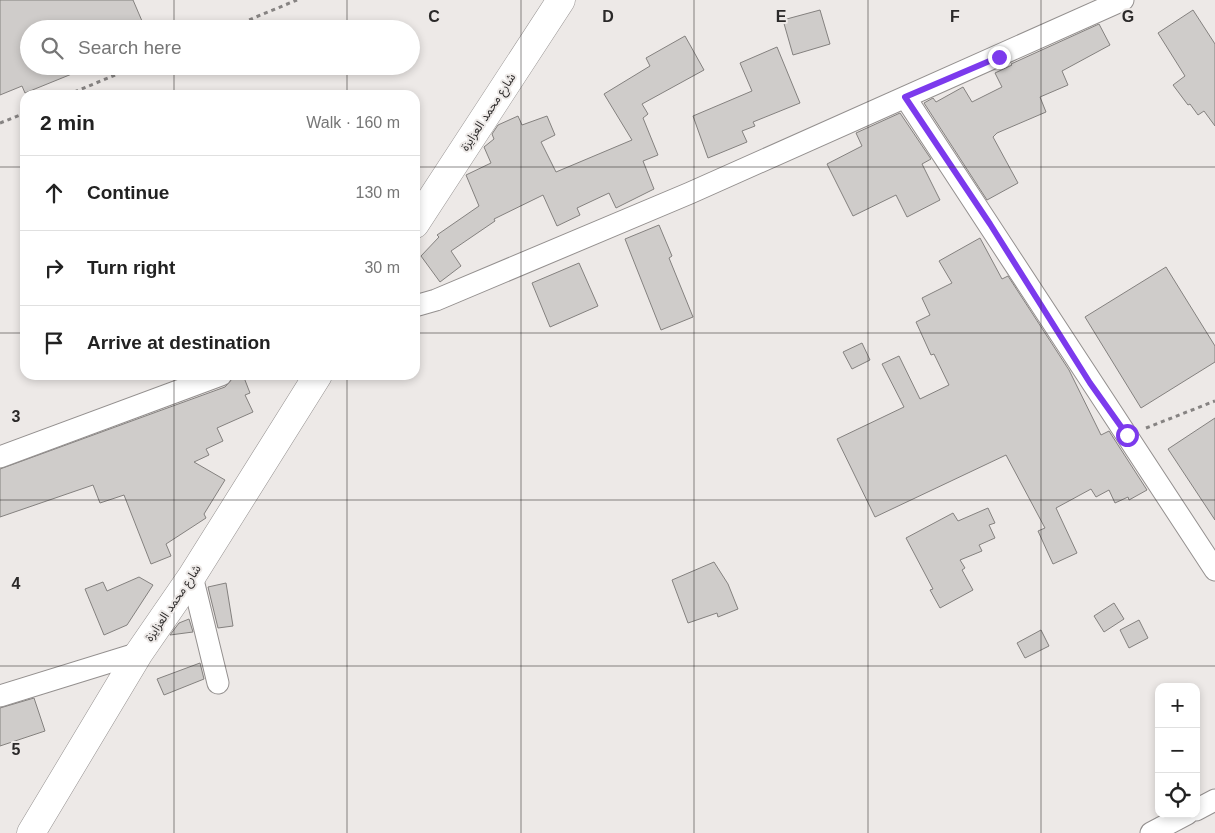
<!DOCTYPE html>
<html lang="en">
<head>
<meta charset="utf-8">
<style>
	body { margin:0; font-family:Helvetica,"Noto Sans Arabic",sans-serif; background:#f2f2f2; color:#222 }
	.controls { position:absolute; right:15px; bottom:15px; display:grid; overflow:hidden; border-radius:10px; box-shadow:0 2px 8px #0003 }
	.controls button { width:45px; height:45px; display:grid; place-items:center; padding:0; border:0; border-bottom:1px solid #e0e0e0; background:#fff; color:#222; font:25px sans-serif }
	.stop { position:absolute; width:15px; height:15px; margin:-11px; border:4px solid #7c3aed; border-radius:50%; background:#fff }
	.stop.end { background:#7c3aed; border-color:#fff; box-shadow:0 1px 5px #0008 }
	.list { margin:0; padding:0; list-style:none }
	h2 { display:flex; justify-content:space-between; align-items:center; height:65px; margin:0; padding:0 20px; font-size:21px }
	h2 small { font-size:16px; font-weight:400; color:#767676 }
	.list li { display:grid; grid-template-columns:32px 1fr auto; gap:15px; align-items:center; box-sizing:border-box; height:75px; padding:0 20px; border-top:1px solid #e0e0e0 }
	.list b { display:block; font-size:19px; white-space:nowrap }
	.list em { font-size:16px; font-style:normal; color:#767676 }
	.icon { flex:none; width:28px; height:28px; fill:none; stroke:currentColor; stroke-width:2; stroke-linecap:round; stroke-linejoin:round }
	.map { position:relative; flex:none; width:1215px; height:833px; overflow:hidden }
	.search { position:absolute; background:#fff; box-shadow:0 2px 8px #0003; left:20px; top:20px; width:400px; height:55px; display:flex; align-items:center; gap:12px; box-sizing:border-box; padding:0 18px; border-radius:28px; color:#767676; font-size:19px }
	.panel { position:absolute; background:#fff; box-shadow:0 2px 8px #0003; left:20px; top:90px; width:400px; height:290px; border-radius:15px }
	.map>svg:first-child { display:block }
</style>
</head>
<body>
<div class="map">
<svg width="1215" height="833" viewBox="0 0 1215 833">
	<rect width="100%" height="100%" fill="#ede9e7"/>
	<path fill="#cfccca" stroke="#84817f" d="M 0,0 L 133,0 L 142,21 L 125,29 L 29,29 L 29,66 L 89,67 L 25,93 L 22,86 L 0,95 Z
		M 820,10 L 830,44 L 793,55 L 783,20 Z
		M 1193,10 L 1215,44 L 1215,126 L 1204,111 L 1198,115 L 1190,104 L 1188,105 L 1173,85 L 1185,76 L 1158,33 Z
		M 1099,24 L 1110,45 L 1062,71 L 1068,85 L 1040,97 L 1046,112 L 997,133 L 993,137 L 1018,183 L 987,200 L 924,103 L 933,98 L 936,102 L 963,87 L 972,102 L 1002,87 L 995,73 L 1012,65 L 1011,64 Z
		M 685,36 L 704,70 L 642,104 L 648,114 L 643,118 L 658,155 L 643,161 L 654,189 L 616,208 L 609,193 L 577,208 L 580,215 L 557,226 L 543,195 L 494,219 L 495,221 L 451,251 L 461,266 L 440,282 L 421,256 L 439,237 L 437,235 L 479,206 L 466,175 L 491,163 L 484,147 L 494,139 L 492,134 L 498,125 L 518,116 L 522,125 L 547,116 L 555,135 L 541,142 L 556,172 L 632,140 L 604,94 L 650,66 L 646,58 Z
		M 777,47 L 800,103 L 753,122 L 755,126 L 742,131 L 747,142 L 708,158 L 693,116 L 752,91 L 740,63 Z
		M 900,113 L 931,159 L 922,164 L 940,200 L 907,217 L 896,195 L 853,216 L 827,164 L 862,146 L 856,133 Z
		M 659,225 L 672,256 L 669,258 L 693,317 L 661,330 L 625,239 Z
		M 980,238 L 1002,279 L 1008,276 L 1069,370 L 1101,435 L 1109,431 L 1147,490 L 1129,500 L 1128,497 L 1115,503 L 1109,490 L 1096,497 L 1091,489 L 1056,508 L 1077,553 L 1053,564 L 1038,531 L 1045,528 L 1006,455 L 875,517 L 837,439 L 904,407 L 882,364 L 899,356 L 920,399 L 949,385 L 934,354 L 931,355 L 916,322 L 930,315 L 922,298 L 952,283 L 939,261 Z
		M 579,263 L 598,306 L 550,327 L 532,283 Z
		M 1166,267 L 1215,346 L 1215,362 L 1141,408 L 1085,317 Z
		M 862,343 L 870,360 L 852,369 L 843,352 Z
		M 243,375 L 250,393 L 245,395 L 253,412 L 217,428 L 223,441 L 206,449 L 209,455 L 194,462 L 225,480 L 204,514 L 206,518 L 166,544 L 171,556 L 151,564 L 124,495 L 100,503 L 93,485 L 0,517 L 0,469 L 225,387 L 232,379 Z
		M 1215,418 L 1215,520 L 1168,449 Z
		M 988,508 L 995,523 L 989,525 L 995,538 L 979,545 L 982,551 L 960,560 L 965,568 L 962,570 L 973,590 L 940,608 L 930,590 L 933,589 L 906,538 L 953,513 L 958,521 Z
		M 714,562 L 728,584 L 738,609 L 718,617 L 717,613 L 688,623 L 672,580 Z
		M 139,577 L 153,585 L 127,625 L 104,635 L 85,589 L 103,582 L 107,591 Z
		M 226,583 L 233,626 L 218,628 L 208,587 Z
		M 1114,603 L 1124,619 L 1104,632 L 1094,616 Z
		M 189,619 L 193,632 L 170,635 L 179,623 Z
		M 1139,620 L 1148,638 L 1129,648 L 1120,630 Z
		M 1041,630 L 1049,646 L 1025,658 L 1017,643 Z
		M 200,663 L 204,679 L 164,695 L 157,679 Z
		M 34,698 L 45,731 L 0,746 L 0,708 Z"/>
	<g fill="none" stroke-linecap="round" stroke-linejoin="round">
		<defs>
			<path id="street" d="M 905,97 L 1215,570
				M 415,306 L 436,300 L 690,193 L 1123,0
				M 0,457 L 221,375
				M 192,576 L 218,683
				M 0,696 L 139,653
				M 1196,810 L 1215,800
				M 1151,833 L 1187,814"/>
			<path id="secondary" d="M 415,224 L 561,0
				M 31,833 L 139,653 L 192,576 L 318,375"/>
		</defs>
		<use href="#street" stroke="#94908f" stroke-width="23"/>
		<use href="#secondary" stroke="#94908f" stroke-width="29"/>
		<path stroke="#868382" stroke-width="3" stroke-dasharray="4 4" stroke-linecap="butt" d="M 227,29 L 297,0
			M 67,95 L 137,66
			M 0,123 L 25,113
			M 1146,428 L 1215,401"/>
		<use href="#street" stroke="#fff" stroke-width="21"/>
		<use href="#secondary" stroke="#fff" stroke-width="28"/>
	</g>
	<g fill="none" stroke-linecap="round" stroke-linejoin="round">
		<path stroke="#7c3aed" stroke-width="6" d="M 999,57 L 905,97 L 990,224 L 1090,383 L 1127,435"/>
	</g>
	<path fill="none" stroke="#2b2929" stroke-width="1" stroke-opacity="0.55" d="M 174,0 L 174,29M 347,0 L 347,29M 521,0 L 521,833M 694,0 L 694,833M 868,0 L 868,833M 1041,0 L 1041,833M 174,66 L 174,95M 347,66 L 347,95M 0,167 L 25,167M 415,167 L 1215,167M 0,333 L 25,333M 415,333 L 1215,333M 174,375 L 174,833M 347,375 L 347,833M 0,500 L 1215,500M 0,666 L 1215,666"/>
	<g text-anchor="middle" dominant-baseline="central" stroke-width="4" stroke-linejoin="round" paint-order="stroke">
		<g font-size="12" fill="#2b2929" stroke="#ede9e7">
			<text transform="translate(488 112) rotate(-57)">شارع محمد العزايزة</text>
			<text transform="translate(173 603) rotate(-56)">شارع محمد العزايزة</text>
		</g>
	</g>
	<g font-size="16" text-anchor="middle" font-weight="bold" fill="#2b2929" stroke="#ede9e7" stroke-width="4" stroke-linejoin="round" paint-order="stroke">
		<text x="434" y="22">C</text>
		<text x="608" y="22">D</text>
		<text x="781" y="22">E</text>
		<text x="955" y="22">F</text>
		<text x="1128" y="22">G</text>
		<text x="16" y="422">3</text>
		<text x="16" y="589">4</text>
		<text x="16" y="755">5</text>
	</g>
</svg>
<div class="controls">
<button>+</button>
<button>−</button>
<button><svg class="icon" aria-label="locate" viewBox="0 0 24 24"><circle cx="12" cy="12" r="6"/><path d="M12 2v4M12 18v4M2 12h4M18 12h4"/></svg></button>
</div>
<div class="stop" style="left:1127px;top:435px"></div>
<div class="stop end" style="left:999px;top:57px"></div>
<div class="search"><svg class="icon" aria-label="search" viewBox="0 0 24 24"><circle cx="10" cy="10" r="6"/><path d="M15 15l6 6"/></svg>Search here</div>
<section class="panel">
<h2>2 min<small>Walk · 160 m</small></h2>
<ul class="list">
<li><svg class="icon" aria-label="ahead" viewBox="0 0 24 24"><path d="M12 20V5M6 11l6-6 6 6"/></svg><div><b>Continue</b></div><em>130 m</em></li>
<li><svg class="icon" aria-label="right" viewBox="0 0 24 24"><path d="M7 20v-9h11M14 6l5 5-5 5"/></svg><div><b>Turn right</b></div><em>30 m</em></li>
<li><svg class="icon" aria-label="arrive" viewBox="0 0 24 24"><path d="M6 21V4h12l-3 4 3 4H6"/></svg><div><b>Arrive at destination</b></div></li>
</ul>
</section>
</div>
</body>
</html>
